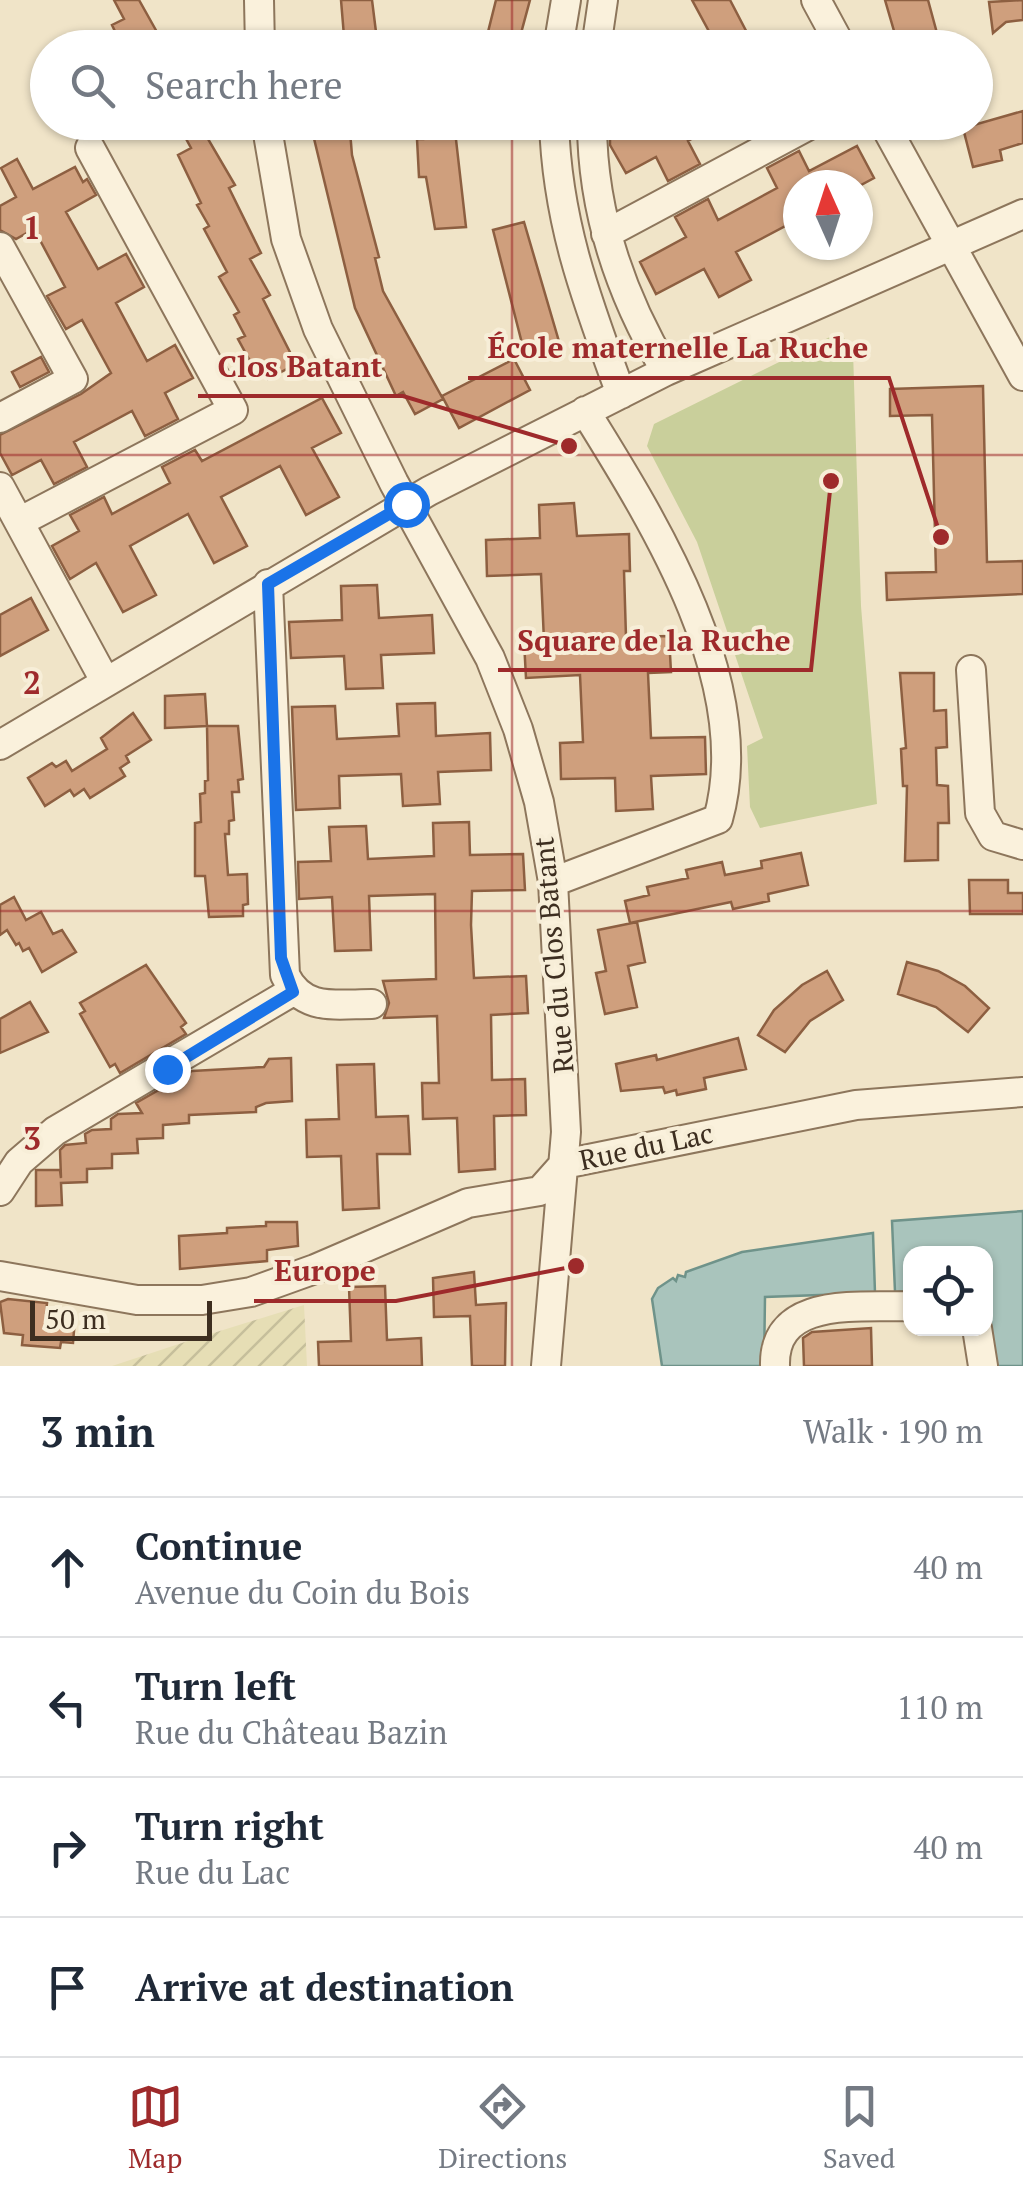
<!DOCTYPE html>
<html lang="en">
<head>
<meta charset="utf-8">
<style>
	body { margin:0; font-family:"PT Serif",serif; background:#f2f2f3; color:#1f2937 }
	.controls { position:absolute; right:30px; bottom:30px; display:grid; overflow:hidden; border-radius:20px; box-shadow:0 2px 8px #0004 }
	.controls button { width:90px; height:90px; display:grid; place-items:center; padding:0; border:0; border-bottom:2px solid #e0e1e3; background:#fff; color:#1f2937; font:50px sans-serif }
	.compass { position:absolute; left:783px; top:170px; width:90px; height:90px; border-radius:50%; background:#fff; box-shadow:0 2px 8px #0004; rotate:357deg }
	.scale { position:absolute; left:30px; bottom:25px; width:182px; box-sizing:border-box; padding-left:10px; border:5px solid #3d2e20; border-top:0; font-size:28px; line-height:35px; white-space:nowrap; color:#3d2e20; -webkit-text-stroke:8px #f7eed8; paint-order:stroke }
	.stop { position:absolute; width:30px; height:30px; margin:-22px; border:8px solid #1a73e8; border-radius:50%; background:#fff }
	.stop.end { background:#1a73e8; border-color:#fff; box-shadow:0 2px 10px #0008 }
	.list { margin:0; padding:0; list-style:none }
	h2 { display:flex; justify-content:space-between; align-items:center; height:130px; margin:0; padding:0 40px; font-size:42px }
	h2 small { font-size:32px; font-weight:400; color:#747a83 }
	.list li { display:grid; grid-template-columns:65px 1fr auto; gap:30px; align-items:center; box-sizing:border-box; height:140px; padding:0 40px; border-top:2px solid #e0e1e3 }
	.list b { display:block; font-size:38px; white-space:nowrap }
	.list p { margin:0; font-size:32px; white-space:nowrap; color:#747a83 }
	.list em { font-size:32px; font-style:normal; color:#747a83 }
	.icon { flex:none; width:55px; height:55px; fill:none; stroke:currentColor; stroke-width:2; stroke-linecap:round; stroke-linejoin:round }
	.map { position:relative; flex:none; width:1023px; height:1366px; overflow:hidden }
	.search { position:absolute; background:#fff; box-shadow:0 2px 8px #0004; left:30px; right:30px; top:30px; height:110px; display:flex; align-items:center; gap:25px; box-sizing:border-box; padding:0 35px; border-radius:55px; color:#747a83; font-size:38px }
	.sheet { height:690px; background:#fff }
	nav { display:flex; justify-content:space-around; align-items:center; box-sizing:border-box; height:140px; border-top:2px solid #e0e1e3; background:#fff; font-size:28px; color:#747a83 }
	nav a { display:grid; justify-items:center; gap:5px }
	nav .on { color:#9e2a2b }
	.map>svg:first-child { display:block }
</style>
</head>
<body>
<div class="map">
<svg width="1023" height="1366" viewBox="0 0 1023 1366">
	<defs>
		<pattern id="farmland-furrows" width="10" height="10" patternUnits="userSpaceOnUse" patternTransform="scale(2.5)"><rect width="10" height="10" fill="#e6deb5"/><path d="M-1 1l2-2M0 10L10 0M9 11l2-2" fill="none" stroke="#c6bf9b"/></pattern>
	</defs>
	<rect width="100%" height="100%" fill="#f0e4c8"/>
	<path fill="url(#farmland-furrows)" d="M 304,1305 L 307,1366 L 112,1366 L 191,1340 Z"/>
	<path fill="#c9cf9b" d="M 840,332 L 853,351 L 861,606 L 877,804 L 760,828 L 750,807 L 747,746 L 763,738 L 697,542 L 647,446 L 654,424 Z"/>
	<path fill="#a9c4bc" stroke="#6f938a" stroke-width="2.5" d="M 1023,1211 L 1023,1366 L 989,1366 L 986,1254 L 910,1254 L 910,1291 L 895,1292 L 892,1221 Z
		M 873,1233 L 875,1293 L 765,1297 L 764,1366 L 662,1366 L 652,1299 L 658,1288 L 673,1278 L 676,1281 L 678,1275 L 685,1277 L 686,1272 L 742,1252 Z"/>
	<path fill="#cf9f7d" stroke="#8d5f41" stroke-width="2.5" d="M 114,0 L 139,0 L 162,41 L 151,48 L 123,48 L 112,25 L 124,19 Z
		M 341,0 L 372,0 L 378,48 L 345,48 Z
		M 496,0 L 530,0 L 517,48 L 485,44 Z
		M 692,0 L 730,0 L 755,48 L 718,48 Z
		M 885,0 L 928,0 L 941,48 L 899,48 Z
		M 1023,0 L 1023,20 L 1006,22 L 993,33 L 989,2 Z
		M 1023,111 L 1023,143 L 1000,150 L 1002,160 L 973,167 L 963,128 Z
		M 177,122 L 239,122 L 208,139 L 235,185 L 229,188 L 261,253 L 250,259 L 270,295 L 263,299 L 296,364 L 268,379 L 263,368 L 256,372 L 238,339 L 245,336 L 234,315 L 239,312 L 219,277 L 227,272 L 204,229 L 209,226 L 197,205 L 201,203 L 178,155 L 191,148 Z
		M 310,122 L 345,122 L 350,131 L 352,155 L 379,257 L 375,258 L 383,291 L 443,399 L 415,414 L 403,392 L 396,396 L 355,308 Z
		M 422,122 L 454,122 L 466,227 L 435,229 L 426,177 L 419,177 L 417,139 L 423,139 Z
		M 632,122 L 721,122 L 688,141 L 700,164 L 668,181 L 656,157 L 626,173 L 610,145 L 610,135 Z
		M 857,146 L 874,178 L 861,185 L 798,185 L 798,227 L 795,221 L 736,252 L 751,280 L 719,297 L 704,269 L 656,294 L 640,262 L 686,237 L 675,217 L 708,199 L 718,220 L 777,188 L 767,168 L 799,151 L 809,171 Z
		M 17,159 L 33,189 L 75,167 L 83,182 L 87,179 L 96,195 L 66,212 L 98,269 L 126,254 L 144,287 L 116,303 L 147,361 L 175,345 L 193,378 L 165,393 L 178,419 L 145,436 L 132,411 L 74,442 L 87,467 L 54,484 L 41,460 L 12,475 L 0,453 L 0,435 L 81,394 L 111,373 L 82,320 L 66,329 L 47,296 L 65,287 L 34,229 L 16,239 L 0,230 L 0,206 L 16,197 L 1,168 Z
		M 524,222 L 560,345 L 525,355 L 493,230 Z
		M 41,357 L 49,372 L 20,387 L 12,372 Z
		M 514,359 L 530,390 L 459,428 L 442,396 Z
		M 983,386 L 987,562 L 1023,561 L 1023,594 L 887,600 L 886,573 L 936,572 L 932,415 L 890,416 L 890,389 Z
		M 322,398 L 341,433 L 312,448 L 339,497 L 306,515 L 280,466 L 221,497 L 247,546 L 214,563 L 188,514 L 130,546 L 156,595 L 123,612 L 96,563 L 70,579 L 52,546 L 79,531 L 70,515 L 104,497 L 112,514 L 170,483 L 162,467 L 195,450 L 202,461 Z
		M 574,503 L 577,536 L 629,534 L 630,571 L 624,571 L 626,637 L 669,636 L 671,672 L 648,673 L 651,738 L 705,737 L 706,774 L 651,776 L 653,809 L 616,811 L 615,778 L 561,779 L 560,743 L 583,742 L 580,675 L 526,678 L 524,641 L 544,641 L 541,574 L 487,576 L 486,540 L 540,538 L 539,505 Z
		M 377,585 L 379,618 L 432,615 L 434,653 L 381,655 L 383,688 L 346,689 L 344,656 L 291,658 L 289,622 L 342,620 L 341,586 Z
		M 31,598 L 48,630 L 0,656 L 0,615 Z
		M 900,673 L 934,673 L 934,711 L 946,710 L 947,747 L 936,748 L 937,785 L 948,786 L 949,823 L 938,823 L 938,860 L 905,861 L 907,786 L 903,786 L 901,749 L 906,748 Z
		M 205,694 L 207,726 L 165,728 L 165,696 Z
		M 435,703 L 436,736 L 490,733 L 491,770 L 438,772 L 440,804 L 421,805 L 403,806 L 401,774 L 339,776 L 340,808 L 296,810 L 292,707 L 335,706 L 337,739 L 399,736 L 397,704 Z
		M 133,713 L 151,740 L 126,756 L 129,762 L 120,768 L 125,776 L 90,798 L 84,789 L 74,796 L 70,790 L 45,806 L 28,778 L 52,763 L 56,767 L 66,761 L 72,771 L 107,749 L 101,738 Z
		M 207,726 L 238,726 L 243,779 L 238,780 L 239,792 L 232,792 L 234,820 L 229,821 L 229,834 L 225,834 L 228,875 L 247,874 L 248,904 L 243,905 L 243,916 L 209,917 L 205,876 L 195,876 L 195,823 L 201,822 L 200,794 L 205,793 L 205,781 L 208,780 Z
		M 469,822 L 470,855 L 523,854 L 525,890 L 472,891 L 471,925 L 474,978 L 526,976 L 528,1013 L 491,1015 L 492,1080 L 525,1079 L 526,1115 L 494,1116 L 495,1169 L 459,1172 L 457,1118 L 423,1119 L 422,1083 L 439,1083 L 437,1016 L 384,1018 L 389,1003 L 383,981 L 436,979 L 435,894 L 369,896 L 371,950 L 335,951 L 332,897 L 299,899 L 298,862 L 331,861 L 329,827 L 366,826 L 368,859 L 434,856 L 433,823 Z
		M 801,853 L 808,885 L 768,894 L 769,901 L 733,909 L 731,902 L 630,923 L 625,901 L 649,895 L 647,887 L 688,878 L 686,870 L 722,862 L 725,875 L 762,868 L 761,861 Z
		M 969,880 L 1008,880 L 1008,893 L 1023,893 L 1023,914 L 970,914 Z
		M 14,897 L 26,920 L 41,912 L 53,934 L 62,930 L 76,952 L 42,972 L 29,948 L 23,951 L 19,943 L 16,945 L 7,930 L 0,935 L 0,905 Z
		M 637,922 L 645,962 L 628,966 L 637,1007 L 605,1014 L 596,973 L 606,971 L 598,930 Z
		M 907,962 L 938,971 L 965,986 L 989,1008 L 968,1032 L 936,1007 L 898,994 Z
		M 146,965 L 186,1023 L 181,1027 L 186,1034 L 120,1073 L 115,1064 L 110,1067 L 80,1014 L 85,1011 L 80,1003 Z
		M 827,971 L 843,1000 L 810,1021 L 785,1052 L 758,1035 L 774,1010 L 802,985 Z
		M 30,1002 L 48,1032 L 0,1053 L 0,1019 Z
		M 738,1038 L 746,1069 L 704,1078 L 706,1089 L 677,1095 L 676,1090 L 665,1093 L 663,1087 L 621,1091 L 616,1064 L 656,1055 L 657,1060 Z
		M 291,1058 L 292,1101 L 266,1103 L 256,1107 L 256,1112 L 189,1115 L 189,1123 L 163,1125 L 163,1138 L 137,1139 L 138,1153 L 112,1154 L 112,1168 L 87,1169 L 87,1182 L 61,1183 L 62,1205 L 36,1206 L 36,1170 L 60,1170 L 61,1178 L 60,1150 L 65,1145 L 86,1143 L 85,1134 L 92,1130 L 111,1129 L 111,1119 L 118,1114 L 142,1113 L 136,1103 L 192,1071 L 264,1067 L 269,1059 Z
		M 374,1064 L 376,1117 L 408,1116 L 410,1154 L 377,1154 L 379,1208 L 343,1210 L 341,1156 L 307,1157 L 306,1120 L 339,1119 L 337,1065 Z
		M 266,1222 L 297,1222 L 298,1246 L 267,1250 L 267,1261 L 180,1269 L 179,1236 L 227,1233 L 227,1228 L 266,1226 Z
		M 474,1272 L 476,1305 L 506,1303 L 505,1366 L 472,1366 L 470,1316 L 434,1317 L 433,1278 Z
		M 385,1286 L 387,1340 L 421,1338 L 422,1366 L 319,1366 L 318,1342 L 351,1341 L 349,1287 Z
		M 8,1299 L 47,1303 L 46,1313 L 75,1319 L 73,1343 L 61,1342 L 60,1348 L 22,1345 L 23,1335 L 4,1333 L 0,1302 Z
		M 871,1328 L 872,1366 L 804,1366 L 803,1338 L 812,1332 Z"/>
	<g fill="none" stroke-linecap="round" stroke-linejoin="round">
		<defs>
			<path id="minor" d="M 259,0 L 260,48
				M 816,0 L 842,48
				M 558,48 L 566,0
				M 596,48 L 603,0
				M 266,122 L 286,239 L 318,329 L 394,483 L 490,658 L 518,729 L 539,802 L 553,882 L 566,1132 L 546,1366
				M 554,122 C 557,223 587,301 621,394
				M 592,122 C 592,212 620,294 666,371
				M 883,122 L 1023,376
				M 606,234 L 815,122
				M 0,247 L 73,379 L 0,418
				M 0,487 L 104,679
				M 19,522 L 233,410 L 90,148
				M 268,584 L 285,975 C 303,1012 336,1004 372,1004
				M 971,670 L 980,813 L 993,836 L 1023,845
				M 0,745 L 429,491 L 666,371 L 1023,214
				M 553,882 L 718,819 C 756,684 654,522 585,411
				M 0,1191 L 19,1162 L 55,1131 L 293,991
				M 0,1276 L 137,1300 L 202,1300 L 251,1292 L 315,1269 L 468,1203 L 540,1191 L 564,1164 L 856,1105 L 1023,1092
				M 977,1328 L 983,1366
				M 775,1366 C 773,1295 861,1308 910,1306"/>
		</defs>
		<use href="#minor" stroke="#8d765c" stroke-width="32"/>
		<use href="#minor" stroke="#faf1dc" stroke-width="28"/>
	</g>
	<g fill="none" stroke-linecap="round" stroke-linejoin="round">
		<path stroke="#1a73e8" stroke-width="12" d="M 167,1069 L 293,992 L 281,958 L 268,584 L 406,504"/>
	</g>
	<path fill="none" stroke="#9e2a2b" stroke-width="2.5" stroke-opacity="0.55" d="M 512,0 L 512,48M 512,122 L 512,1366M 0,455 L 1023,455M 0,911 L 1023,911"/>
	<g text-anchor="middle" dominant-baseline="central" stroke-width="8" stroke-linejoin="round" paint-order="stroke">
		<g font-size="28" fill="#3d2e20" stroke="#f7eed8">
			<text transform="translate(553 955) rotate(-95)">Rue du Clos Batant</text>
			<text transform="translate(646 1146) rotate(-12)">Rue du Lac</text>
		</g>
	</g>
	<g font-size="32" text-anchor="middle" font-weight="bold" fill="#9e2a2b" stroke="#f7eed8" stroke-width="8" stroke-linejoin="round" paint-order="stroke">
		<text x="32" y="239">1</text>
		<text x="32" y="694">2</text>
		<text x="32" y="1150">3</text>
	</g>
	<path fill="none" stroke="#9e2a2b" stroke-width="4" d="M941 537L889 378H468M569 446L403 396H198M831 481L811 670H498M576 1266L396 1301H254"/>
	<g fill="#9e2a2b" stroke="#f7eed8" stroke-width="4">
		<circle cx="941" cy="537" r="10"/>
		<circle cx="569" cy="446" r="10"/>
		<circle cx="831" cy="481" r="10"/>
		<circle cx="576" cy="1266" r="10"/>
	</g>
	<g font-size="30" text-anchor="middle" font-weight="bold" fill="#9e2a2b" stroke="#f7eed8" stroke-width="8" stroke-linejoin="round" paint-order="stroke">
		<text x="678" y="358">École maternelle La Ruche</text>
		<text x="300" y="377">Clos Batant</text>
		<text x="654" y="651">Square de la Ruche</text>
		<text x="325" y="1281">Europe</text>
	</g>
</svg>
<div class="controls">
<button><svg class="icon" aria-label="locate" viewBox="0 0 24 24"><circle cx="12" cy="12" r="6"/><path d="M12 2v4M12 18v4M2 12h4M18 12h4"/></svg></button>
</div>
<svg class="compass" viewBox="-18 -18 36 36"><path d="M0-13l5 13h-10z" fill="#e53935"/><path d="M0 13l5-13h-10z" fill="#747a83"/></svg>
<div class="scale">50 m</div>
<div class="stop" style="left:406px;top:504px"></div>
<div class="stop end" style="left:167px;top:1069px"></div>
<div class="search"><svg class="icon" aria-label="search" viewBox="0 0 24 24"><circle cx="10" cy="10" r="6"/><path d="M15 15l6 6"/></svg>Search here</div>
</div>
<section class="sheet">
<h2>3 min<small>Walk · 190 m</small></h2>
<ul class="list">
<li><svg class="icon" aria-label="ahead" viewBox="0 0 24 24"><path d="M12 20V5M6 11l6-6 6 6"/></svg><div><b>Continue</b><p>Avenue du Coin du Bois</p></div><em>40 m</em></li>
<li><svg class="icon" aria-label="left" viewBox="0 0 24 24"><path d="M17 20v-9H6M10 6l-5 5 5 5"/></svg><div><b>Turn left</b><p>Rue du Château Bazin</p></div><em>110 m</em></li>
<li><svg class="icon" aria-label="right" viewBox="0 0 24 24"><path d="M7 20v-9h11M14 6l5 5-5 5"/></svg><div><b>Turn right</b><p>Rue du Lac</p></div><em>40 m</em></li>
<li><svg class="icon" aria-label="arrive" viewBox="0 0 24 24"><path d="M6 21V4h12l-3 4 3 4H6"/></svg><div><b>Arrive at destination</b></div></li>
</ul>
</section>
<nav>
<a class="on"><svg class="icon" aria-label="map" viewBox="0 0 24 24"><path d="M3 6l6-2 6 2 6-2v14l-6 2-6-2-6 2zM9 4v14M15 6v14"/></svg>Map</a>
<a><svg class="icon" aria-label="directions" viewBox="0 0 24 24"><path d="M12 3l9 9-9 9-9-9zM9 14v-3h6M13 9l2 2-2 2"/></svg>Directions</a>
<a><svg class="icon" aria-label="saved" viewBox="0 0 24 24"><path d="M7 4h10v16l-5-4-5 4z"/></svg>Saved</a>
</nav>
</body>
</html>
